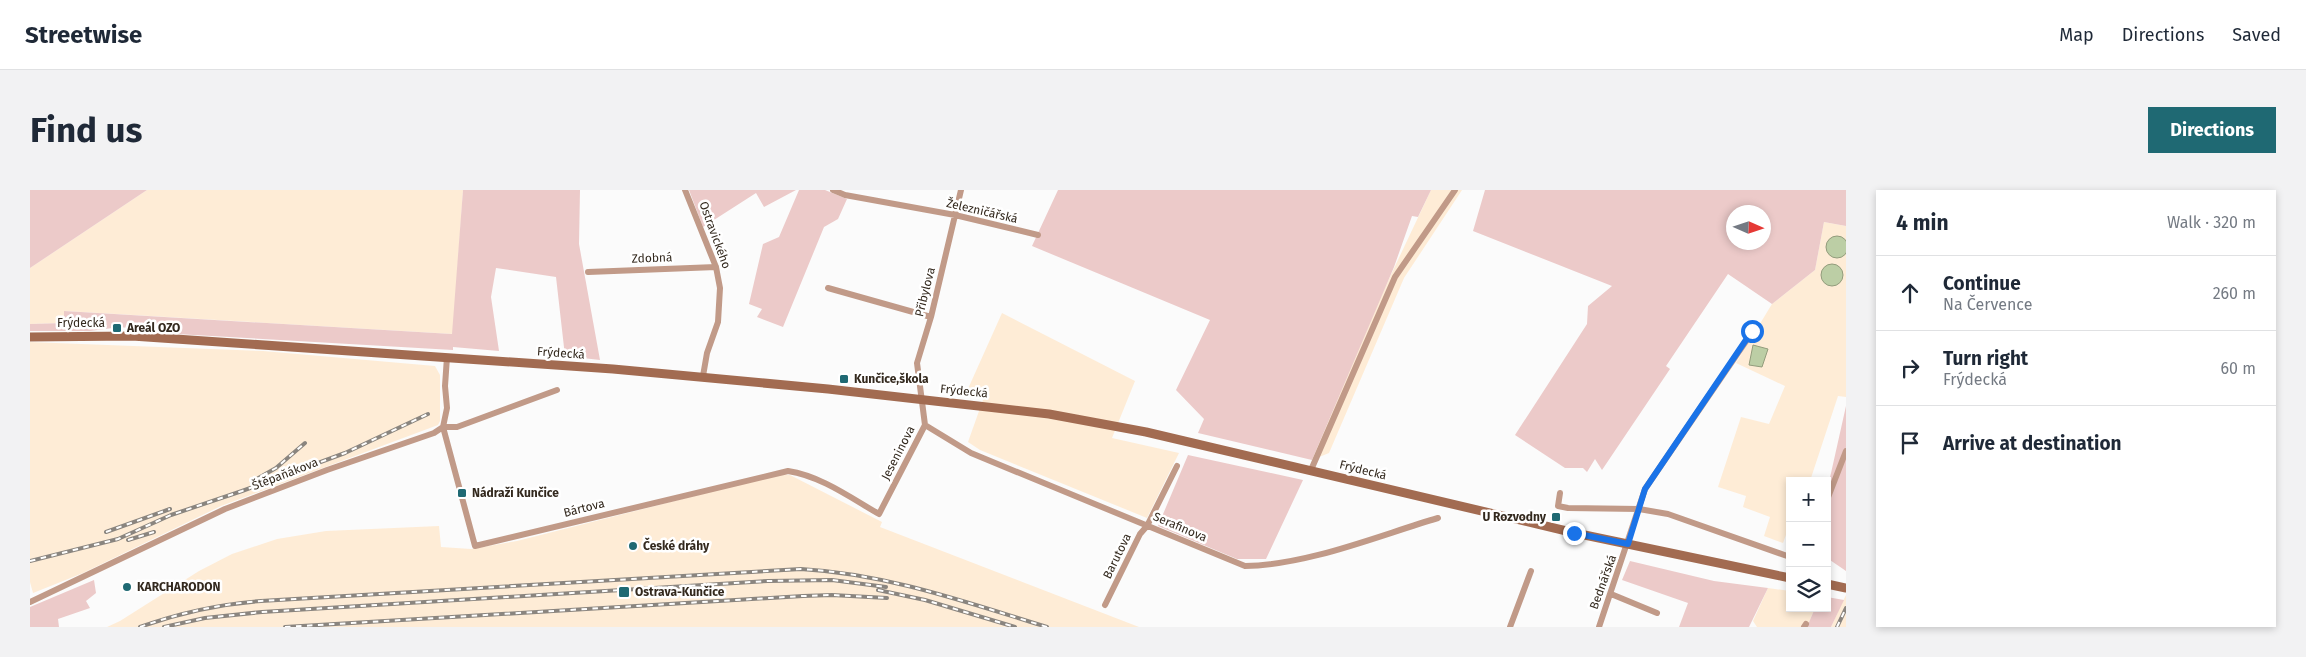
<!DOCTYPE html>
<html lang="en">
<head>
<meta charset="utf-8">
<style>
	body { margin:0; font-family:"Fira Sans",sans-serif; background:#f2f2f3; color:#1f2937 }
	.controls { position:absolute; right:15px; bottom:15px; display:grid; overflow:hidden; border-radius:0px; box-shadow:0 2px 8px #0003 }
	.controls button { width:45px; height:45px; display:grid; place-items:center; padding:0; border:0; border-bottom:1px solid #e0e1e3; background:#fff; color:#1f2937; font:25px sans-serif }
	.compass { position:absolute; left:1696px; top:15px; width:45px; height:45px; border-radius:50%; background:#fff; box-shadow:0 2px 8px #0003; rotate:93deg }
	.stop { position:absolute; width:15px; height:15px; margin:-11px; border:4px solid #1a73e8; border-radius:50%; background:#fff }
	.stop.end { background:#1a73e8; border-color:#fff; box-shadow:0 1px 5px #0008 }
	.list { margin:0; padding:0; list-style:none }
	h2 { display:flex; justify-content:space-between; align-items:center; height:65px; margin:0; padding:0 20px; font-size:21px }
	h2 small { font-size:16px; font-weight:400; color:#747a83 }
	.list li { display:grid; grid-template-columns:32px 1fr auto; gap:15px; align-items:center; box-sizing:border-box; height:75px; padding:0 20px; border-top:1px solid #e0e1e3 }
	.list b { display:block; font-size:19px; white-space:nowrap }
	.list p { margin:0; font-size:16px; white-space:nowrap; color:#747a83 }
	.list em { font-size:16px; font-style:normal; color:#747a83 }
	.icon { flex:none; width:28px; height:28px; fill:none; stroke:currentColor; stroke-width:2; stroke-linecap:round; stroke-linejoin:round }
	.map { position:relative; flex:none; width:1816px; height:437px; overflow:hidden; border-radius:0px }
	header { display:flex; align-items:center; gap:30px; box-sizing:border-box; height:70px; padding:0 25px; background:#fff; border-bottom:1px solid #e0e1e3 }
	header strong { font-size:24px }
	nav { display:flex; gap:28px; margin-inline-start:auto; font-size:18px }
	.intro { display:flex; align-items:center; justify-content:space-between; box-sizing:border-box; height:120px; padding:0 30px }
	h1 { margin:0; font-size:35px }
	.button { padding:12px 22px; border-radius:0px; background:#1f6973; color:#fff; font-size:18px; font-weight:700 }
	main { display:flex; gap:30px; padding:0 30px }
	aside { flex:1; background:#fff; border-radius:0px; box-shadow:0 2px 8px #0003 }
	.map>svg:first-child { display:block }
</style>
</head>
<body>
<header>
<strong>Streetwise</strong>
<nav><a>Map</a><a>Directions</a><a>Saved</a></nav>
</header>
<div class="intro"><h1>Find us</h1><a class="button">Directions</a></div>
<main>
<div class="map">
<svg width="1816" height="437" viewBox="0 0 1816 437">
	<rect width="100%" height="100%" fill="#fbfbfb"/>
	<path fill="#feecd6" d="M 117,0 L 433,0 L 423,144 L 35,121 L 34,133 L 0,134 L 0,78 Z
		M 1401,0 L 1432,0 L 1374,88 L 1299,263 L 1282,270 L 1350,108 Z
		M 1794,32 L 1816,36 L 1816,207 L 1808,206 L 1780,291 L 1760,291 L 1760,334 L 1753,353 L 1734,346 L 1740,327 L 1713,317 L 1716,306 L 1688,297 L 1711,227 L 1739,234 L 1755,196 L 1706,173 L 1742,114 L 1785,80 Z
		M 972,123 L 1105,191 L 1082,248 L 1149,263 L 1117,328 L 950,260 L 938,252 L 954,207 L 937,201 Z
		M 0,152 L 233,161 L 405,176 L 410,185 L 410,231 L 408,235 L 191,316 L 53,383 L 3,403 L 0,392 Z
		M 751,284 L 760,285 L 852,332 L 850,337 L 1109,437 L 77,437 L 90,431 L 169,381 L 202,364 L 247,349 L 296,341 L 409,336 L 411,357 L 441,359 L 487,351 Z
		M 1738,398 L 1760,401 L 1760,418 L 1785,418 L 1777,437 L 1727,437 L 1723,431 Z
		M 1816,405 L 1816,437 L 1801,437 L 1812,413 Z"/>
	<path fill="#eccac9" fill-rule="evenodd" d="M 0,0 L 117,0 L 0,78 Z
		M 433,0 L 550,0 L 549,54 L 570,170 L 535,166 L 526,87 L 466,78 L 461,107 L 469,161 L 423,157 L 423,160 L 146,144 L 90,137 L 60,141 L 0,141 L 0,134 L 34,133 L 34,121 L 422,144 Z
		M 659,0 L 766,0 L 734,17 L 726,3 L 673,37 Z
		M 769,0 L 795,0 L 817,9 L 808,29 L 794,37 L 753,137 L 727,127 L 732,119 L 719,114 L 733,54 L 749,47 Z
		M 1028,0 L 1401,0 L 1388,27 L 1382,26 L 1364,77 L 1282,270 L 1168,243 L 1174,229 L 1146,200 L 1180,130 L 1002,56 Z
		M 1455,0 L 1816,0 L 1816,36 L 1794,32 L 1785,80 L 1742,114 L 1698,84 L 1636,176 L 1640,179 L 1572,280 L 1565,269 L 1557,282 L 1553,278 L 1535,278 L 1485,245 L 1557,134 L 1558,116 L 1582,96 L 1443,41 ZM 1704,22 L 1734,22 L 1734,52 L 1704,52 Z
		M 1816,216 L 1816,381 L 1797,368 L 1797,301 Z
		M 1158,265 L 1273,290 L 1236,369 L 1207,369 L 1128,336 Z
		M 1600,371 L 1684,391 L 1738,398 L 1719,437 L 1649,437 L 1658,413 L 1592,390 Z
		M 64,390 L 66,403 L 56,411 L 60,418 L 28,429 L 29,437 L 0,437 L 0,417 Z
		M 1797,407 L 1814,410 L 1801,437 L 1777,437 L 1785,418 L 1797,418 Z"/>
	<path fill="#bccea5" stroke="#939c7c" d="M1796 57a11 11 0 1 1 22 0a11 11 0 1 1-22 0Z
		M1791 85a11 11 0 1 1 22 0a11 11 0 1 1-22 0Z
		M 1723,155 L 1738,159 L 1732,177 L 1719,175 Z"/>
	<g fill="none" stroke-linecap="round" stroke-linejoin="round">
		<path stroke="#c19a88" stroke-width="6" d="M 655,0 L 686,77 L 690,98 L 688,132 L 677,163 L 673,186
			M 803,0 L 815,5 L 925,25 L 1008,45
			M 558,82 L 686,77
			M 798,98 L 901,127
			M 417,167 L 415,196 L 417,218 L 413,237 L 445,356 L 758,281 C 791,286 821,308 849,324 L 895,235 L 887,173 L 901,127 L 931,0
			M 895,235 L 941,263 L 1215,376 C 1278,375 1347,346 1408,328
			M 1281,280 L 1365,87 L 1425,0
			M 1530,303 L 1528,316 L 1538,318 L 1609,319 L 1638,324 L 1760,367
			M 1797,310 L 1816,261
			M 1581,404 L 1627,423
			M 0,412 L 195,319 L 297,280 L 404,243 L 413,237 L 427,237 L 527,200
			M 1075,415 L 1110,344 L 1117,336 L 1147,276
			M 1480,437 L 1501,381
			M 1569,437 L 1615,299 L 1723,141
			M 1774,437 L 1776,434"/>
		<path stroke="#a26b51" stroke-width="9" d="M 0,147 L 102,146 L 583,179 L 798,199 L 1019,224 L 1116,242 L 1545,343 L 1760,388
			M 1797,394 L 1816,398"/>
		<defs>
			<path id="rail" d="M 223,291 L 246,278 L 275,253
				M 76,342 L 140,319
				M 98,350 L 124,342
				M 0,371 L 88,349 L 141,325 L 212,301 L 315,263 L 398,224
				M 848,400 L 895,410 L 985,437
				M 110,437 C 149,423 190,414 231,411 L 771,379 C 857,384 935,412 1017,437
				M 134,437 L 175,428 L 232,422 L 738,391 L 802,390 L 856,397
				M 255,437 L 773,406 L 802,405 L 857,408
				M 1807,437 L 1816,418"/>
		</defs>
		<use href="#rail" stroke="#8a857f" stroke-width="4"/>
		<use href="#rail" stroke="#fff" stroke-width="2" stroke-dasharray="5.5" stroke-linecap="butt"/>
	</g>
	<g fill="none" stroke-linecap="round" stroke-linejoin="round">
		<path stroke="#1a73e8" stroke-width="6" d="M 1544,343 L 1598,354 L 1615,299 L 1722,141"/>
	</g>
	<g fill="#1f6973" stroke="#fff" stroke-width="2">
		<rect x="82" y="133" width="10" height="10" rx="2.5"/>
		<rect x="809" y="184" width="10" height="10" rx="2.5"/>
		<rect x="427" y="298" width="10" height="10" rx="2.5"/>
		<rect x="1521" y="322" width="10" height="10" rx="2.5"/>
		<circle cx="603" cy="356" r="5"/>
		<circle cx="97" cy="397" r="5"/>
		<rect x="588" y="396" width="12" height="12" rx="2.5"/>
	</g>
	<g text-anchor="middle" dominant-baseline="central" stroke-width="5" stroke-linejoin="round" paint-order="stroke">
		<g font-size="12" fill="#33291e" stroke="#fff">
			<text transform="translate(952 21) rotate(13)">Železničářská</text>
			<text transform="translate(685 45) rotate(70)">Ostravického</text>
			<text transform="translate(622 68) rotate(-2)">Zdobná</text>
			<text transform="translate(895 102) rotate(-76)">Přibylova</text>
			<text x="51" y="133">Frýdecká</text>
			<text transform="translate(531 163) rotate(4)">Frýdecká</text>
			<text transform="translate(934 201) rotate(6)">Frýdecká</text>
			<text transform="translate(868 263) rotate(-63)">Jeseninova</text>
			<text transform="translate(1333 280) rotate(14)">Frýdecká</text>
			<text transform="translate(255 284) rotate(-21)">Štěpaňákova</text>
			<text transform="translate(554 318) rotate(-14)">Bártova</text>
			<text transform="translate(1150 337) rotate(23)">Serafinova</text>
			<text transform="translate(1087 366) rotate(-64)">Barutova</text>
			<text transform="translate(1573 392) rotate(-70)">Bednářská</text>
		</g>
		<g font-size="12" font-weight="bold" fill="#33291e" stroke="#fff" text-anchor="start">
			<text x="97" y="138">Areál OZO</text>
			<text x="824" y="189">Kunčice,škola</text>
			<text x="442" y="303">Nádraží Kunčice</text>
			<text x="1516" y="327" text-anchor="end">U Rozvodny</text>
			<text x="613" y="356">České dráhy</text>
			<text x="107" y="397">KARCHARODON</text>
			<text x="605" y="402">Ostrava-Kunčice</text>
		</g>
	</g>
</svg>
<div class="controls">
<button>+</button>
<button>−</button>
<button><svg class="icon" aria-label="layers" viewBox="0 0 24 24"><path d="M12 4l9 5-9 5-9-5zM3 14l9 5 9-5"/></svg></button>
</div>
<svg class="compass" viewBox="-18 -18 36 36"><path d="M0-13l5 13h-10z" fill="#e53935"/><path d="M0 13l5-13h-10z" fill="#747a83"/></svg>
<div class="stop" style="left:1722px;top:141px"></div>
<div class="stop end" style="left:1544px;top:343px"></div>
</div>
<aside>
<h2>4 min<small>Walk · 320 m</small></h2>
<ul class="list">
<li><svg class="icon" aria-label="ahead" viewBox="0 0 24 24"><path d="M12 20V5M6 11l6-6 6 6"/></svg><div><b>Continue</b><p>Na Července</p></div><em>260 m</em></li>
<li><svg class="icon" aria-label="right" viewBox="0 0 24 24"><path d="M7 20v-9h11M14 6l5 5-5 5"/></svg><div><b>Turn right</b><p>Frýdecká</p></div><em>60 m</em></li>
<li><svg class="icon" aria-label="arrive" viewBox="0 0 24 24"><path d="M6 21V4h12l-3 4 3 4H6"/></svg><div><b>Arrive at destination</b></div></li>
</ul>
</aside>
</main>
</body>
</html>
